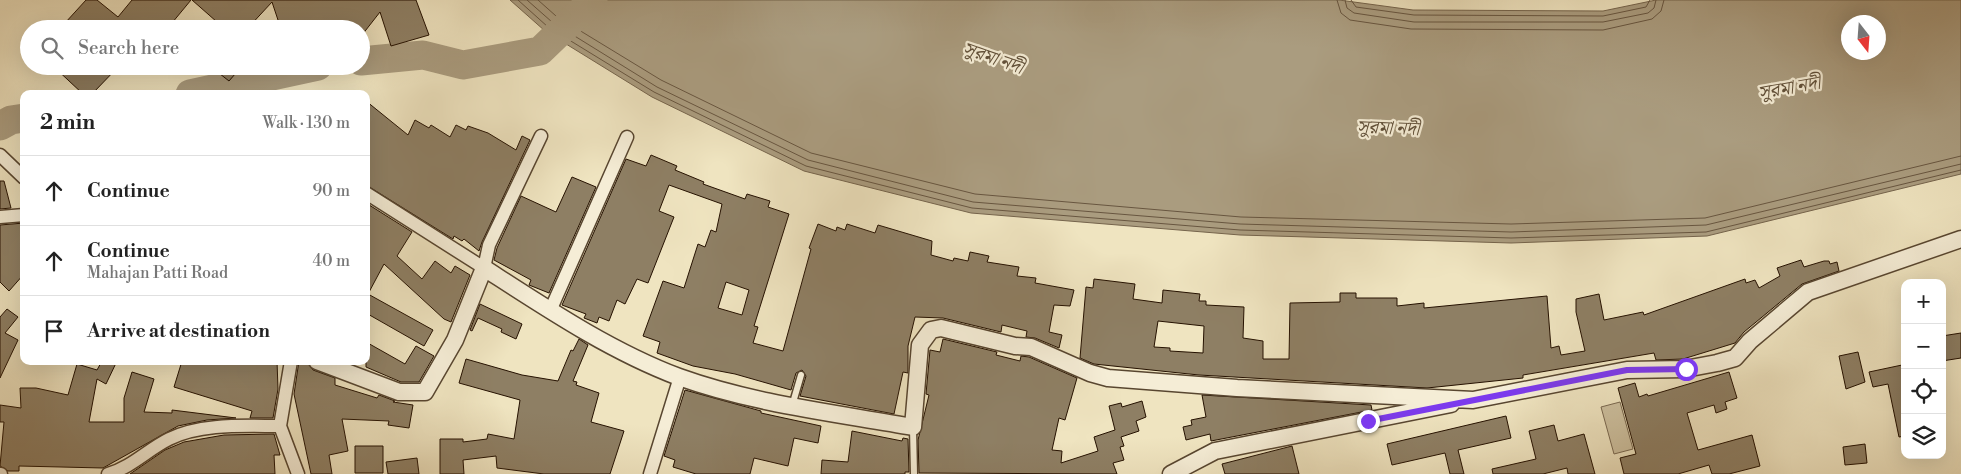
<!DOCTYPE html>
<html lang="en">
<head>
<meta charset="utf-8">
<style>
	body { margin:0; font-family:"Libre Bodoni","Noto Serif Bengali",serif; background:#f6f6f6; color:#222 }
	.controls { position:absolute; right:15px; bottom:15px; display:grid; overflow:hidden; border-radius:10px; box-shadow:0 5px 20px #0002 }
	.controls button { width:45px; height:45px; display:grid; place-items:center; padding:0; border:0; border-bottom:1px solid #e0e0e0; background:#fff; color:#222; font:25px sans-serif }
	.compass { position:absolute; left:1841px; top:15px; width:45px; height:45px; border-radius:50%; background:#fff; box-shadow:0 5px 20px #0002; rotate:163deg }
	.stop { position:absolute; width:15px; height:15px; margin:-11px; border:4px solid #7c3aed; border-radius:50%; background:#fff }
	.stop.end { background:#7c3aed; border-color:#fff; box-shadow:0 1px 5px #0008 }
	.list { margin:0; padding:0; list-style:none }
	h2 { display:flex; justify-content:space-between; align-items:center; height:65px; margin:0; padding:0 20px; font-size:21px }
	h2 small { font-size:16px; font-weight:400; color:#767676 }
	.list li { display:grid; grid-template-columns:32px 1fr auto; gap:15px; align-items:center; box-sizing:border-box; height:70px; padding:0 20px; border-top:1px solid #e0e0e0 }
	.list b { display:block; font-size:19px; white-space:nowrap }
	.list p { margin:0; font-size:16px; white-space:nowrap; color:#767676 }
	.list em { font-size:16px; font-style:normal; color:#767676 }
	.icon { flex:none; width:28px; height:28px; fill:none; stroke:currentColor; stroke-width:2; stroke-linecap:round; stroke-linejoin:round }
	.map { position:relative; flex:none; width:1961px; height:474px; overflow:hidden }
	.search { position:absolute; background:#fff; box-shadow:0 5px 20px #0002; left:20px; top:20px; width:350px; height:55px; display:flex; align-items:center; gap:12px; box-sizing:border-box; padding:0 18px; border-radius:28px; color:#767676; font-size:19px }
	.panel { position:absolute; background:#fff; box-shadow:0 5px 20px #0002; left:20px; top:90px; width:350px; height:275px; border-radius:10px }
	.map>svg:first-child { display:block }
</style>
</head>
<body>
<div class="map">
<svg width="1961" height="474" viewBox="0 0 1961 474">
	<rect width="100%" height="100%" fill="#efe4c0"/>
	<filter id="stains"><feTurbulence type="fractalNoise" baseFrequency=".004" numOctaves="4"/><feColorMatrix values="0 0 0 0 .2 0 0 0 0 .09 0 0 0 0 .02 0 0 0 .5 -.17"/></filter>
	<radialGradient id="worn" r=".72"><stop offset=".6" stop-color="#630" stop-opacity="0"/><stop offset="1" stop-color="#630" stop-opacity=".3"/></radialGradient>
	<path fill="#cdc09f" stroke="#796850" d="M 1620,402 L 1633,449 L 1614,454 L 1601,407 Z"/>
	<path fill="#aa9c7f" stroke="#75644c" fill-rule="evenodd" d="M 510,0 L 1339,0 L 1413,10 L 1603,11 L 1656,0 L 1961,0 L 1961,174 L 1707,236 L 1511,243 L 1240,235 L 971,213 L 804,171 L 652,97 L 545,31 ZM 1848,22 L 1878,22 L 1878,52 L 1848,52 Z"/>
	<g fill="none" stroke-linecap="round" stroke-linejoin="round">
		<path stroke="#685640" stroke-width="1" d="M 518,0 L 548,27 L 654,92 L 806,166 L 972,208 L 1240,230 L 1511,238 L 1706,232 L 1961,170
			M 527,0 L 552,22 L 657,87 L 808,160 L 973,202 L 1240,224 L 1511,232 L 1706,225 L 1961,164
			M 538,0 L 556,16 L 661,80 L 811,153 L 975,194 L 1241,217 L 1511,224 L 1705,218 L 1961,156
			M 1337,0 L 1341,13 L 1350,20 L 1411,29 L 1603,30 L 1652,19 L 1661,11 L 1664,0
			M 1345,0 L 1347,8 L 1354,13 L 1414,22 L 1603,22 L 1648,13 L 1654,8 L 1656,0
			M 1351,0 L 1356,7 L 1414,15 L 1603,16 L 1646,7 L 1650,0"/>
		<path stroke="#aa9c7f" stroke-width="29" d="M 361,61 L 423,55 L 463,65 L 540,51 L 593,0
			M 190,94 L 318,66
			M 0,126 L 11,120 L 24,118"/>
	</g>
	<path fill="#8e7f64" stroke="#251100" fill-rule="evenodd" d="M 86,0 L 97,0 L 118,17 L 132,0 L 191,0 L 167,29 L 71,29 L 65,23 Z
		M 192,0 L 416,0 L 429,35 L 391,46 L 380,12 L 362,35 L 361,29 L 281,29 L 272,2 L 247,29 L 225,29 Z
		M 53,66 L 119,66 L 92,94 L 83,94 Z
		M 210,66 L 242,66 L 229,81 Z
		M 366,101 L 408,135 L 415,120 L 429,128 L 431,125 L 450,137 L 456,125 L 466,130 L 468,126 L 488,133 L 516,150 L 522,136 L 530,140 L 482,242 L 479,251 L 464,239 L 462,241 L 454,236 L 453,239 L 366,185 Z
		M 651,155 L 677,166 L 675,170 L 704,182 L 703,184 L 745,199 L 747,194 L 770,201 L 768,207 L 789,214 L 754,326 L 758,327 L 753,343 L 783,351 L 811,249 L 809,248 L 818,224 L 836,231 L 837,227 L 845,230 L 847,224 L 875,233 L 878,225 L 932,241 L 931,255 L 953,261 L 954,258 L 968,261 L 970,252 L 989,256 L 987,262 L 1019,267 L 1017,276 L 1036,278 L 1035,283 L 1074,290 L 1070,306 L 1054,305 L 1049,332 L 1062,335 L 1059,348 L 1035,338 L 1026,337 L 1027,331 L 1002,325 L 1001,332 L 943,318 L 915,317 L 908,346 L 908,373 L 903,372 L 894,414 L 800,396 L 806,376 L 802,370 L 796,373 L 791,390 L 735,374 L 693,366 L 657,353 L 660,342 L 643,336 L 663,281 L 684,288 L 698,244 L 705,247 L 711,230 L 716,232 L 722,204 L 669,185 L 659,211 L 674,217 L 648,283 L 637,279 L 625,304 L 617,300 L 609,321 L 599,317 L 597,323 L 584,318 L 586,314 L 562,305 L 626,159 L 646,166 ZM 726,282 L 749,290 L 742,315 L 718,308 Z
		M 572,177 L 596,187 L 549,293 L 529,285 L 531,280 L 494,260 L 497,248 L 521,196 L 556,212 Z
		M 0,181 L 4,181 L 11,208 L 0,209 Z
		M 366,203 L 412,232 L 397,256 L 422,279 L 435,261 L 451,273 L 455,266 L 470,275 L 451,322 L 444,319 L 384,264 L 368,294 L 433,330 L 424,346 L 366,313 Z
		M 24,223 L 24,274 L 9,291 L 0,282 L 0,225 Z
		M 1801,260 L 1804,267 L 1824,261 L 1829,261 L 1830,264 L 1837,262 L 1839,271 L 1802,284 L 1744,332 L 1735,343 L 1683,359 L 1656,360 L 1654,353 L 1523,375 L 1523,378 L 1427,388 L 1199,375 L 1094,364 L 1080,358 L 1086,287 L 1093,288 L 1094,279 L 1135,284 L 1133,299 L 1162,303 L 1163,290 L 1200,294 L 1199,301 L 1206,301 L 1206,305 L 1244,307 L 1243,338 L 1263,341 L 1263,359 L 1289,359 L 1290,303 L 1340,302 L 1340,293 L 1356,293 L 1356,298 L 1397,298 L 1397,306 L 1424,303 L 1424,308 L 1547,296 L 1551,348 L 1559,346 L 1561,355 L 1585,351 L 1576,312 L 1576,299 L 1599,294 L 1604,320 L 1643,312 L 1644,315 L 1745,279 L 1746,283 L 1755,280 L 1759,288 L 1780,276 L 1777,268 ZM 1158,321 L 1204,326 L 1203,353 L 1170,351 L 1170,348 L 1154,347 Z
		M 480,304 L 522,324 L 516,339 L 501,332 L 502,329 L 478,318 L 472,331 L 470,330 Z
		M 7,309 L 18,317 L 5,333 L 18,340 L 0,378 L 0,317 Z
		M 1961,333 L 1961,358 L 1942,361 L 1942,336 Z
		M 579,339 L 588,345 L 573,381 L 577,382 L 576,385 L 599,393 L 591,422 L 624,431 L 610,474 L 544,474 L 497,468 L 496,456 L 463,460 L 464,474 L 440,474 L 440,439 L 463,439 L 463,442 L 487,439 L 488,434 L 514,439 L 520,400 L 459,383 L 466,359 L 522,375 L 558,381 L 571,350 L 573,351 Z
		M 943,339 L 997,352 L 996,355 L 1020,361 L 1021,356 L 1029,357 L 1077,378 L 1065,420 L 1059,418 L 1052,450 L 1062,451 L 1061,463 L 1098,451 L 1094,437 L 1115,430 L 1109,406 L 1121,403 L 1122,407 L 1142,401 L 1146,417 L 1136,421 L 1139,431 L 1121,437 L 1124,446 L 1120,447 L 1124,460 L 1113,463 L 1117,474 L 919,473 L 918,440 L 929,395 L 926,394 L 930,350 L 940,352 Z
		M 366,342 L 405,364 L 416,346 L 434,356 L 419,382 L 401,382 L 366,367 Z
		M 1858,352 L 1865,382 L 1846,389 L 1839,356 Z
		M 102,361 L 117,361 L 106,384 L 97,379 L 89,422 L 124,422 L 124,398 L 132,372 L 154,379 L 144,412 L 172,413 L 172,410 L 236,418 L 207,420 L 178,426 L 103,468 L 19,466 L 19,471 L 8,471 L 0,466 L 4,422 L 0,422 L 0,405 L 21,408 L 20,388 L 36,388 L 68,395 L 77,364 L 97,370 Z
		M 182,361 L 277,361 L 278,389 L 273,418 L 250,418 L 252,411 L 174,387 Z
		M 299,361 L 307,361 L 313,370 L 335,378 L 335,385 L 377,398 L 379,395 L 395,401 L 393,402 L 413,405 L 409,428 L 388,425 L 389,421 L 342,419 L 348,451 L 329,455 L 332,474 L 311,474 L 294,394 Z
		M 1902,365 L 1905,379 L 1905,436 L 1899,437 L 1888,384 L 1873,387 L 1869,372 Z
		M 1729,372 L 1737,398 L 1725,402 L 1727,409 L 1716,413 L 1714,405 L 1687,413 L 1698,450 L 1752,435 L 1760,466 L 1729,474 L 1712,474 L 1709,465 L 1678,474 L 1624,474 L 1620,458 L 1636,454 L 1618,388 L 1635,383 L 1639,397 L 1647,394 L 1648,396 Z
		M 685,390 L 761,411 L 761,413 L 821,426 L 818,443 L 794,438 L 788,466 L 754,458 L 750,474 L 696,474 L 673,467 L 675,460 L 664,456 Z
		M 1202,395 L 1371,405 L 1372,410 L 1211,441 L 1210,434 L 1186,440 L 1183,427 L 1192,425 L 1191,420 L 1206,417 Z
		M 1506,416 L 1511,438 L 1458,450 L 1464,474 L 1450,474 L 1445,453 L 1392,465 L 1387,444 Z
		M 1554,425 L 1558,441 L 1584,434 L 1595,474 L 1568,474 L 1567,468 L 1543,474 L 1493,474 L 1492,469 L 1536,459 L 1529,431 Z
		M 852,431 L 902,441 L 903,438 L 908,439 L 909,472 L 905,472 L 905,474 L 821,474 L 822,460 L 848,462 Z
		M 274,434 L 280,455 L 274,455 L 275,474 L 130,474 L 165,450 L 184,442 L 224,435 Z
		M 1865,444 L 1867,463 L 1845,465 L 1843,447 Z
		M 355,446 L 383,446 L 383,473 L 355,473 Z
		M 1292,446 L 1299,474 L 1225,474 L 1222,464 Z
		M 417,458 L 419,474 L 388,474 L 386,462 Z"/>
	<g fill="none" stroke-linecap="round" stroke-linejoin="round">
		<defs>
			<path id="service" d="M 792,406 L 801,375
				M 913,428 L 914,474"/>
			<path id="minor" d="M 0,155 L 24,178
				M 366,193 L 484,268 L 489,245 L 541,136
				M 0,217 L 24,215
				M 550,311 L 627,137
				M 280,426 L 298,474
				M 0,474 L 1,474
				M 108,474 C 132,467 147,450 169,439 C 201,423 244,426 280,426 L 291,361
				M 650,474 L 680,377"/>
			<path id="tertiary" d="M 317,361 L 399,392 L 425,392 L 455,340 L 484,268 C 546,308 610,351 679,377 C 754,404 835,413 913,427 L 920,345 L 931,330 L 941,328 L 1015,346 L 1031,347 L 1090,373 L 1108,378 L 1237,388 L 1473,400 L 1627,370 L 1685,369 L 1717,363 L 1735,358 L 1750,341 L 1808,292 L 1961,239
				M 1171,474 L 1215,451 L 1451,404"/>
		</defs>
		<use href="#service" stroke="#584630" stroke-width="9"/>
		<use href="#minor" stroke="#584630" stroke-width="15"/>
		<use href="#tertiary" stroke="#584630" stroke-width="19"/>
		<use href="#service" stroke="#f5edd6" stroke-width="6"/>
		<use href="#minor" stroke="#f5edd6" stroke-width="12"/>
		<use href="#tertiary" stroke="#f5edd6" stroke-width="16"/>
	</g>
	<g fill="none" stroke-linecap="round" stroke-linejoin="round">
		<path stroke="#7c3aed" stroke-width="6" d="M 1368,421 L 1627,370 L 1686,369"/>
	</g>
	<g text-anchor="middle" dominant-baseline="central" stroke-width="4.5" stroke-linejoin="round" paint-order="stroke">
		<g font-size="19" font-style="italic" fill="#615039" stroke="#f5edd6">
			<text transform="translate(993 58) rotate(19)">সুরমা নদী</text>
			<text transform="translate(1789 88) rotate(-10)">সুরমা নদী</text>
			<text transform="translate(1388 128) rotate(2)">সুরমা নদী</text>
		</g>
	</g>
	<rect width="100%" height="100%" filter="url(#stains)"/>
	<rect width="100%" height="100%" fill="url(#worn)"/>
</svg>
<div class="controls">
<button>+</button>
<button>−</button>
<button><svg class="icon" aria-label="locate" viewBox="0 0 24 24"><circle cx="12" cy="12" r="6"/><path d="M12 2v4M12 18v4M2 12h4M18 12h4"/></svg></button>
<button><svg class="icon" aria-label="layers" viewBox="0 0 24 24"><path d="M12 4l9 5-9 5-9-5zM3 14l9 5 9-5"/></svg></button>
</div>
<svg class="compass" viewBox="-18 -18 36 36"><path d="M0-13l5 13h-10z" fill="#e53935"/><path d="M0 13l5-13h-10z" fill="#767676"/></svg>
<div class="stop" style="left:1686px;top:369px"></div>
<div class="stop end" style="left:1368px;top:421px"></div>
<div class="search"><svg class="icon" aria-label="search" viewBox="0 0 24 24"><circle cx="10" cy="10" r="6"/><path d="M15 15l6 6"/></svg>Search here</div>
<section class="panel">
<h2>2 min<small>Walk · 130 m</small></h2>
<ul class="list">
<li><svg class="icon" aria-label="ahead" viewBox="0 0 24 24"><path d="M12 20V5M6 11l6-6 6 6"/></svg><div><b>Continue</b></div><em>90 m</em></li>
<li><svg class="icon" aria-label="ahead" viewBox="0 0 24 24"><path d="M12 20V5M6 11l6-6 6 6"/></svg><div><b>Continue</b><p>Mahajan Patti Road</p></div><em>40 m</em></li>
<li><svg class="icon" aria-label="arrive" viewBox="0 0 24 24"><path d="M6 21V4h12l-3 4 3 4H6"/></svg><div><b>Arrive at destination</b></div></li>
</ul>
</section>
</div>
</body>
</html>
